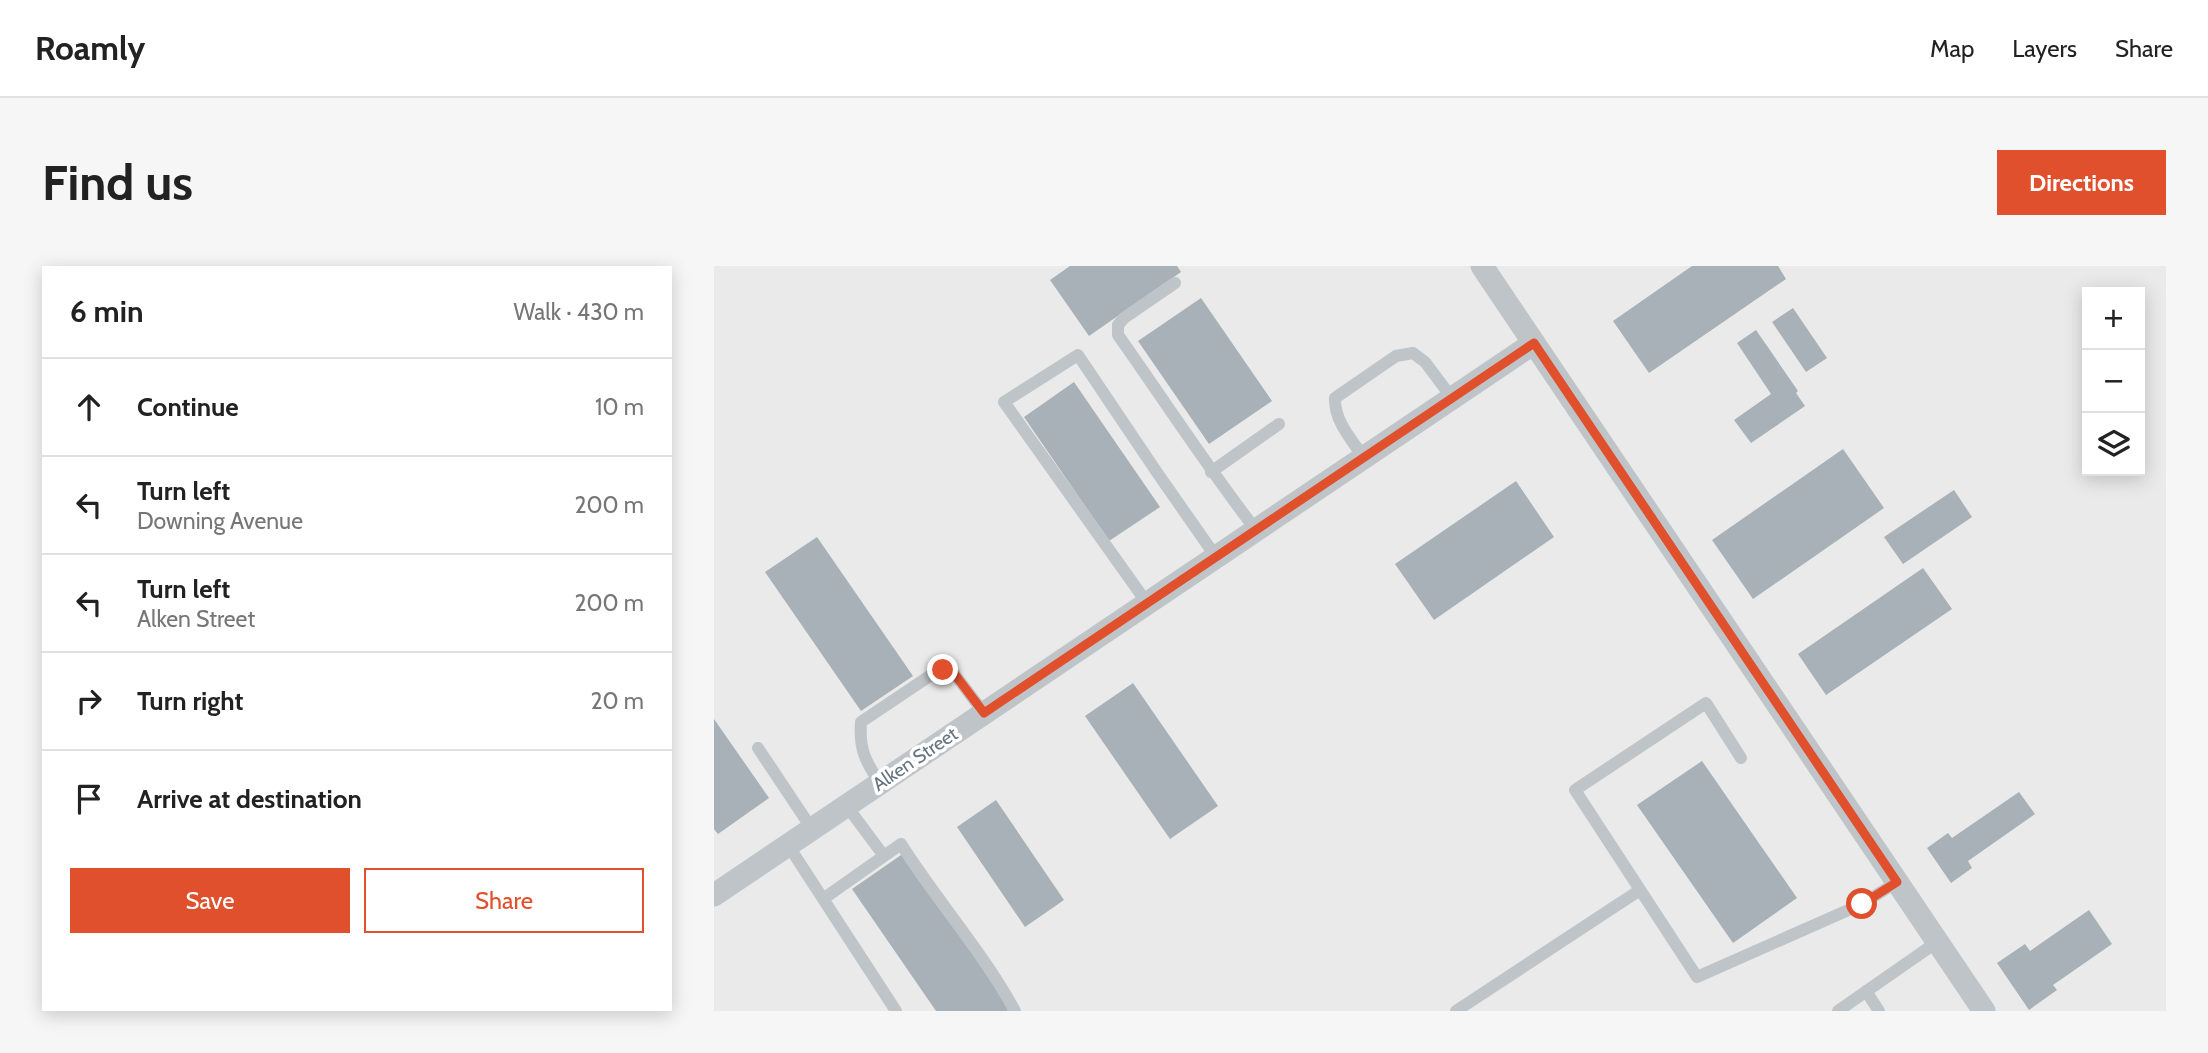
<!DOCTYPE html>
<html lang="en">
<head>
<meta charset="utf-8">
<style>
	body { margin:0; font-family:Cabin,sans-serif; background:#f6f6f6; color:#222 }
	.controls { position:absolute; right:21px; top:21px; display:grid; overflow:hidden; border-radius:0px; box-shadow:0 4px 18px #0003 }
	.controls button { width:63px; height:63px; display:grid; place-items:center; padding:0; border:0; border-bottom:2px solid #e0e0e0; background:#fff; color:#222; font:35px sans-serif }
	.stop { position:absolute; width:21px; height:21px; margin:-16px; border:5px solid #e0502d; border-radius:50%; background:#fff }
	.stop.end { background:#e0502d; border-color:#fff; box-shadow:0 2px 7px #0008 }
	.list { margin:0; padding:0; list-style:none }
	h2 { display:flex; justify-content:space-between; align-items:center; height:91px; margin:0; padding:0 28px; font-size:30px }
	h2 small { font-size:23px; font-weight:400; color:#767676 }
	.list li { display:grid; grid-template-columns:46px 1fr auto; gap:21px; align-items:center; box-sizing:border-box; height:98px; padding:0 28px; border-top:2px solid #e0e0e0 }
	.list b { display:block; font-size:26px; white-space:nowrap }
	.list p { margin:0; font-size:23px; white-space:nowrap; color:#767676 }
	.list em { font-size:23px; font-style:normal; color:#767676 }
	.actions { display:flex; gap:14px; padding:21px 28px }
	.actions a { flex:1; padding:16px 0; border:2px solid #e0502d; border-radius:0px; text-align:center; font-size:24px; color:#e0502d }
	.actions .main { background:#e0502d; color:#fff }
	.icon { flex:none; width:38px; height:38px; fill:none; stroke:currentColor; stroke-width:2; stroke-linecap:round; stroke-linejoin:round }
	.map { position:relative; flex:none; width:1452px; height:745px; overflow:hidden; border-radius:0px }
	header { display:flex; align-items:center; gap:42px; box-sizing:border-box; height:98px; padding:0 35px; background:#fff; border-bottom:2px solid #e0e0e0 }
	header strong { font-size:33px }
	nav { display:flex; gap:38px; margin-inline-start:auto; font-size:24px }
	.intro { display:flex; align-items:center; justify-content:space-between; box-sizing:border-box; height:168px; padding:0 42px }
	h1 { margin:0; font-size:49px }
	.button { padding:18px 32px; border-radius:0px; background:#e0502d; color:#fff; font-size:24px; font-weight:700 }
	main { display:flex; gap:42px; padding:0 42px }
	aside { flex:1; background:#fff; border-radius:0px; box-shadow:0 4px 18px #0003 }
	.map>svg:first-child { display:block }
</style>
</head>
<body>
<header>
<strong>Roamly</strong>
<nav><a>Map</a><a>Layers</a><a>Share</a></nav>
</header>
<div class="intro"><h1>Find us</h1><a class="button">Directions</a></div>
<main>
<aside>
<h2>6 min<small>Walk · 430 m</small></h2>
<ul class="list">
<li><svg class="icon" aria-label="ahead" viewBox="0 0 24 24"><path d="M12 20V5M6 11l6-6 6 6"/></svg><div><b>Continue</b></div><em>10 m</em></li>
<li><svg class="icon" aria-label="left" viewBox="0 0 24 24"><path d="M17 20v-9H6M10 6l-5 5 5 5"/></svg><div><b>Turn left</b><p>Downing Avenue</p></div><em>200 m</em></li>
<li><svg class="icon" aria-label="left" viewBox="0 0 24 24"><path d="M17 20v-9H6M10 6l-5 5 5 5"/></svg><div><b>Turn left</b><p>Alken Street</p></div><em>200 m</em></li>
<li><svg class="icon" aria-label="right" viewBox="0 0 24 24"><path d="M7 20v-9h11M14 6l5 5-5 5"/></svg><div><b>Turn right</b></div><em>20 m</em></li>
<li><svg class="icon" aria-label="arrive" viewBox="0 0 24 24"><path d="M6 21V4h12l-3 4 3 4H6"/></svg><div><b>Arrive at destination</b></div></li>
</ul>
<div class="actions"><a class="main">Save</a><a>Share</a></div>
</aside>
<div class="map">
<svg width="1452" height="745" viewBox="0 0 1452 745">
	<rect width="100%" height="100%" fill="#f8f8f5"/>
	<path fill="#e9eae9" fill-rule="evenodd" d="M 0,0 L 1452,0 L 1452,745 L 0,745 ZM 1373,26 L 1426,26 L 1426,205 L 1373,205 Z"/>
	<path fill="#a8b1b7" d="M 356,0 L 463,0 L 467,6 L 375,70 L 336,14 Z
		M 978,0 L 1064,0 L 1072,13 L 935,107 L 899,55 Z
		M 487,32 L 558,135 L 495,178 L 424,75 Z
		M 1079,42 L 1113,92 L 1092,106 L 1058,56 Z
		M 1042,64 L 1084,125 L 1082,127 L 1091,140 L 1037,177 L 1020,154 L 1057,128 L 1023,77 Z
		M 360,116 L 446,241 L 395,275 L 310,151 Z
		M 1129,183 L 1170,242 L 1039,333 L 998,274 Z
		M 802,215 L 840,271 L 720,354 L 681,298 Z
		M 1240,224 L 1258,251 L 1189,298 L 1170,271 Z
		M 103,271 L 199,410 L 147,445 L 51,306 Z
		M 1209,302 L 1238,343 L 1112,429 L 1084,388 Z
		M 419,417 L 504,540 L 456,573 L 371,450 Z
		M 0,453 L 55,532 L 4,568 L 0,563 Z
		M 988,495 L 1083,632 L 1019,677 L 923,539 Z
		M 1305,526 L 1321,548 L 1254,595 L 1258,602 L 1237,617 L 1213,582 L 1234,567 L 1238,572 Z
		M 282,534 L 350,634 L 311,661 L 243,561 Z
		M 190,587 L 297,742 L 293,745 L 222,745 L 138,623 Z
		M 1375,644 L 1398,678 L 1339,719 L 1343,724 L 1315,744 L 1283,697 L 1311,678 L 1316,685 Z"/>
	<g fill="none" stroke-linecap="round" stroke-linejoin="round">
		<path stroke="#bfc4c8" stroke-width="12" d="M 461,17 L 410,52 L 404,59 L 404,69 C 450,134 493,201 542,264
			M 650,192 C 638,174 620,155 621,132 L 682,90 L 699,87 L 711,96 L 738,132
			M 497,206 L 565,158
			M 433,337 L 290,136 L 364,89 L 442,205 L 502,291
			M 44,482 L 98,563
			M 1027,492 L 992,437 L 861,524 L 983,711 L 1148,638 L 1183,616
			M 166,517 C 151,495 145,483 147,456 L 220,407 L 229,404 L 239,406 L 270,447
			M 132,539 L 170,590
			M 74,579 L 182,745
			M 109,633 L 187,578 C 223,635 269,686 301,745
			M 1152,725 L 1165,745
			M 742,745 L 926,624
			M 1124,745 L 1223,676"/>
		<path stroke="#bfc4c8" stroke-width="23" d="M 768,0 L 1270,745
			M 0,629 L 820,77"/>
	</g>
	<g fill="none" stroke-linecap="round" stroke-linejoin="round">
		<path stroke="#e0502d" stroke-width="9" d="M 229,404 L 239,406 L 270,447 L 820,77 L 1183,616 L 1148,638"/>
	</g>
	<g text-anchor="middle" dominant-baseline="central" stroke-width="7" stroke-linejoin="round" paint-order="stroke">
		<g font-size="19" fill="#647480" stroke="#fff">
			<text transform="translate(201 493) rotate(-34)">Alken Street</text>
		</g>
	</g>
</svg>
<div class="controls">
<button>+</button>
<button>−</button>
<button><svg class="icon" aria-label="layers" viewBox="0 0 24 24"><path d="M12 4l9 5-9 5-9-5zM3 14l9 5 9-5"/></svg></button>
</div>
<div class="stop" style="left:1148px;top:638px"></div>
<div class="stop end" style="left:229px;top:404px"></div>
</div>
</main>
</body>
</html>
